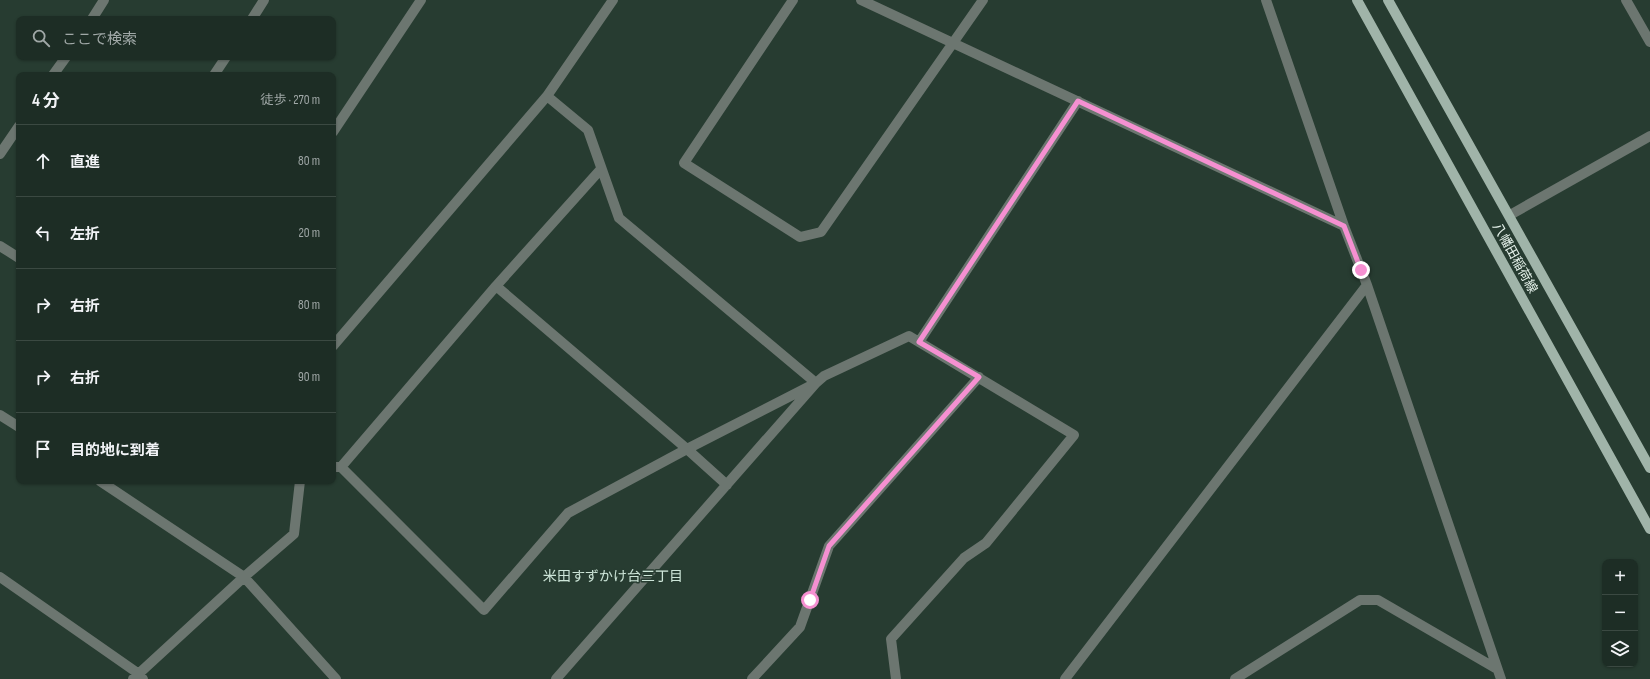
<!DOCTYPE html>
<html lang="ja">
<head>
<meta charset="utf-8">
<style>
	body { margin:0; font-family:"Sofia Sans Condensed","Noto Sans JP",sans-serif; background:#25352d; color:#f1f3f6 }
	.controls { position:absolute; right:12px; bottom:12px; display:grid; overflow:hidden; border-radius:8px; box-shadow:0 1px 3px #0004 }
	.controls button { width:36px; height:36px; display:grid; place-items:center; padding:0; border:0; border-bottom:1px solid #3b4942; background:#1d2d25; color:#f1f3f6; font:20px sans-serif }
	.stop { position:absolute; width:12px; height:12px; margin:-9px; border:3px solid #f590d1; border-radius:50%; background:#fff }
	.stop.end { background:#f590d1; border-color:#fff; box-shadow:0 1px 4px #0008 }
	.list { margin:0; padding:0; list-style:none }
	h2 { display:flex; justify-content:space-between; align-items:center; height:52px; margin:0; padding:0 16px; font-size:17px }
	h2 small { font-size:13px; font-weight:400; color:#a0a8a7 }
	.list li { display:grid; grid-template-columns:26px 1fr auto; gap:12px; align-items:center; box-sizing:border-box; height:72px; padding:0 16px; border-top:1px solid #3b4942 }
	.list b { display:block; font-size:15px; white-space:nowrap }
	.list em { font-size:13px; font-style:normal; color:#a0a8a7 }
	.icon { flex:none; width:22px; height:22px; fill:none; stroke:currentColor; stroke-width:2; stroke-linecap:round; stroke-linejoin:round }
	.map { position:relative; flex:none; width:1650px; height:679px; overflow:hidden }
	.search { position:absolute; background:#1d2d25; box-shadow:0 1px 3px #0004; left:16px; top:16px; width:320px; height:44px; display:flex; align-items:center; gap:10px; box-sizing:border-box; padding:0 14px; border-radius:8px; color:#a0a8a7; font-size:15px }
	.panel { position:absolute; background:#1d2d25; box-shadow:0 1px 3px #0004; left:16px; top:72px; width:320px; height:412px; border-radius:8px }
	.map>svg:first-child { display:block }
</style>
</head>
<body>
<div class="map">
<svg width="1650" height="679" viewBox="0 0 1650 679">
	<rect width="100%" height="100%" fill="#273c31"/>
	<g fill="none" stroke-linecap="round" stroke-linejoin="round">
		<path stroke="#6c7670" stroke-width="10" d="M 793,0 L 684,163 L 800,237 L 821,232 L 983,0
			M 861,0 L 1344,226
			M 1266,0 L 1344,226 L 1367,285 L 1501,679
			M 1626,0 L 1650,42
			M 92,19 L 104,0
			M 252,19 L 264,0
			M 53,75 L 66,57
			M 214,75 L 226,57
			M 547,96 L 588,130 L 619,218 L 816,383 L 556,679
			M 333,132 L 421,0
			M 0,154 L 19,126
			M 1510,215 L 1650,136
			M 0,246 L 19,258
			M 496,286 L 687,449 L 727,485
			M 919,342 L 1078,101
			M 333,346 L 547,96 L 613,0
			M 0,415 L 19,427
			M 333,467 L 341,467 L 496,286 L 601,169
			M 341,467 L 484,610 L 568,513 L 687,449 L 816,383 L 824,376 L 909,336 L 1074,435 L 986,543 L 964,558 L 891,639 L 896,679
			M 100,481 L 244,577 L 336,679
			M 0,577 L 139,674 L 143,679
			M 133,679 L 244,577 L 294,534 L 300,481
			M 752,679 L 800,627 L 829,546 L 979,377
			M 1065,679 L 1367,285
			M 1235,679 L 1360,600 L 1378,600 L 1497,669"/>
		<path stroke="#a0b4a9" stroke-width="10" d="M 1357,0 L 1650,529
			M 1388,0 L 1650,468"/>
	</g>
	<g fill="none" stroke-linecap="round" stroke-linejoin="round">
		<path stroke="#f590d1" stroke-width="5" d="M 810,600 L 829,546 L 979,377 L 919,342 L 1078,101 L 1344,226 L 1361,270"/>
	</g>
	<g text-anchor="middle" dominant-baseline="central" stroke-width="3" stroke-linejoin="round" paint-order="stroke">
		<g font-size="13" fill="#e7f3ec" stroke="#273c31">
			<text transform="translate(1515 258) rotate(61)">八幡田稲荷線</text>
		</g>
		<g font-size="14" fill="#cde5d8" stroke="#273c31">
			<text x="613" y="576">米田すずかけ台三丁目</text>
		</g>
	</g>
</svg>
<div class="controls">
<button>+</button>
<button>−</button>
<button><svg class="icon" aria-label="layers" viewBox="0 0 24 24"><path d="M12 4l9 5-9 5-9-5zM3 14l9 5 9-5"/></svg></button>
</div>
<div class="stop" style="left:810px;top:600px"></div>
<div class="stop end" style="left:1361px;top:270px"></div>
<div class="search"><svg class="icon" aria-label="search" viewBox="0 0 24 24"><circle cx="10" cy="10" r="6"/><path d="M15 15l6 6"/></svg>ここで検索</div>
<section class="panel">
<h2>4 分<small>徒歩 · 270 m</small></h2>
<ul class="list">
<li><svg class="icon" aria-label="ahead" viewBox="0 0 24 24"><path d="M12 20V5M6 11l6-6 6 6"/></svg><div><b>直進</b></div><em>80 m</em></li>
<li><svg class="icon" aria-label="left" viewBox="0 0 24 24"><path d="M17 20v-9H6M10 6l-5 5 5 5"/></svg><div><b>左折</b></div><em>20 m</em></li>
<li><svg class="icon" aria-label="right" viewBox="0 0 24 24"><path d="M7 20v-9h11M14 6l5 5-5 5"/></svg><div><b>右折</b></div><em>80 m</em></li>
<li><svg class="icon" aria-label="right" viewBox="0 0 24 24"><path d="M7 20v-9h11M14 6l5 5-5 5"/></svg><div><b>右折</b></div><em>90 m</em></li>
<li><svg class="icon" aria-label="arrive" viewBox="0 0 24 24"><path d="M6 21V4h12l-3 4 3 4H6"/></svg><div><b>目的地に到着</b></div></li>
</ul>
</section>
</div>
</body>
</html>
